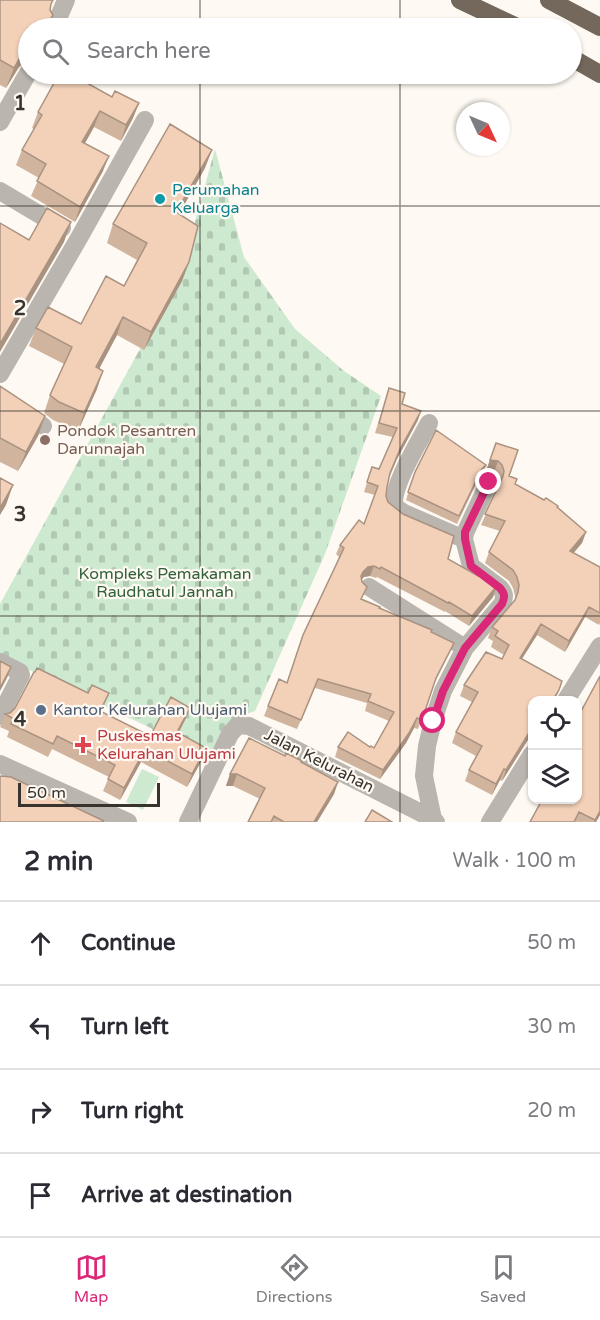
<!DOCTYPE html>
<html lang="en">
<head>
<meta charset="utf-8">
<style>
	body { margin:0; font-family:"Varela Round",sans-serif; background:#f7f7f7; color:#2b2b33 }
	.controls { position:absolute; right:18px; bottom:18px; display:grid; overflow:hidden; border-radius:12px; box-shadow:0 2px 4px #0004 }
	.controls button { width:54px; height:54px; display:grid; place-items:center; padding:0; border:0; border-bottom:2px solid #e1e1e2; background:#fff; color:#2b2b33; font:30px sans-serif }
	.compass { position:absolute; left:456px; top:102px; width:54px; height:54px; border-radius:50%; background:#fff; box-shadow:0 2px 4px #0004; rotate:134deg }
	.scale { position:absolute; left:18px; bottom:15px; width:142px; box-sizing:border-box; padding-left:6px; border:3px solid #38332d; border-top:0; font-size:16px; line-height:21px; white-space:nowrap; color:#38332d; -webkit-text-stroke:4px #fef9f2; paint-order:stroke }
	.stop { position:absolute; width:18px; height:18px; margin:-14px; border:4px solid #db2777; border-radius:50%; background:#fff }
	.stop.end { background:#db2777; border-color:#fff; box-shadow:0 2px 6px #0008 }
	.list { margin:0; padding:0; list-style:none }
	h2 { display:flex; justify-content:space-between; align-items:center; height:78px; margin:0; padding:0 24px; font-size:26px }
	h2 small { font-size:20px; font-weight:400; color:#7c7c81 }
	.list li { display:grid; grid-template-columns:39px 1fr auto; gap:18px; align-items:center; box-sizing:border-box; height:84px; padding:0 24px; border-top:2px solid #e1e1e2 }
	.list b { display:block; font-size:22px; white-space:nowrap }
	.list em { font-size:20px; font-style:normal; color:#7c7c81 }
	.icon { flex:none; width:33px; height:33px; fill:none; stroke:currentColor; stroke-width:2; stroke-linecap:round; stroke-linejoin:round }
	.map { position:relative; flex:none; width:600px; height:822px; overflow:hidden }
	.search { position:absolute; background:#fff; box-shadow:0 2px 4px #0004; left:18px; right:18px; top:18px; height:66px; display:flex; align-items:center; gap:15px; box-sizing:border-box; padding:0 21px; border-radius:33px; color:#7c7c81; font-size:22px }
	.sheet { height:414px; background:#fff }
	nav { display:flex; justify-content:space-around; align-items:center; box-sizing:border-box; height:84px; border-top:2px solid #e1e1e2; background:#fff; font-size:16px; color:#7c7c81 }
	nav a { display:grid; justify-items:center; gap:3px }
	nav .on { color:#db2777 }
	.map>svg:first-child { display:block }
</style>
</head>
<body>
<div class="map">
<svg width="600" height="822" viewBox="0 0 600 822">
	<defs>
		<pattern id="cemetery-stones" width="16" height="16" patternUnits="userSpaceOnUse" patternTransform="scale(1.5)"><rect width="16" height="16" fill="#cde9d0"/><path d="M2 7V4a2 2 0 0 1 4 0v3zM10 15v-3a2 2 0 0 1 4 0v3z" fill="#b1c8b3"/></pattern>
	</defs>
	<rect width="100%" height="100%" fill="#fef9f2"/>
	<path fill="#cde9d0" d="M 142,769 L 159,777 L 143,810 L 126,802 Z"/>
	<path fill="url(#cemetery-stones)" d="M 215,149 L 244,257 L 295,329 L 344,371 L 381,396 L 325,554 L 255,711 L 233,719 L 222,731 L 209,756 L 0,656 L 0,604 L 180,276 Z"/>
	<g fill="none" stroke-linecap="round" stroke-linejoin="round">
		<path stroke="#bab5af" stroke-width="18" d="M 54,28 L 66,0
			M 0,122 L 28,73
			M 0,191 L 62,228
			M 0,374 L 79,238 L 145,120
			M 0,398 L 43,426
			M 429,423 C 419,442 392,485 394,506 L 404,513 L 464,539
			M 369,587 L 465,648
			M 0,662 L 20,672 L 21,675 L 0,716
			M 566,700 L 600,646
			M 0,764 L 128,822
			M 433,819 L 424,776 L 427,746 L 433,721 L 443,691 L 465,648 L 502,604 C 505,597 505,594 500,588 L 471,566 L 464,539 L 465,533 L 489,482
			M 188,822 L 230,734 L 238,725 L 249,726 L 433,819 L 436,822
			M 490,822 L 532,754"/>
		<path stroke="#73685b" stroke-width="18" d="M 460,0 L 519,28
			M 549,0 L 600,27
			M 572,58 L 600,74"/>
	</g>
	<path fill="#d1b49e" d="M 0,0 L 51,7 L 50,10 L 53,15 L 48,28 L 28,28 L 23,63 L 19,67 L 6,88 L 0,85 Z
		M 112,97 L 139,103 L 133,118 L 121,141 L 94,127 L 85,143 L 103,171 L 75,222 L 31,196 L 39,178 L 16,165 L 22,150 L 34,129 L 32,128 L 38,112 Z
		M 205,168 L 179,214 L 189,262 L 182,281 L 144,350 L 117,335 L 99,369 L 97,389 L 78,431 L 53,420 L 44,413 L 50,395 L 64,364 L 29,346 L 36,328 L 81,324 L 124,286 L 137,260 L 107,243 L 113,224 Z
		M 0,386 L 45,416 L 38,436 L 18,471 L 0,462 Z
		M 389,388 L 402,404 L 418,420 L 397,459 L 389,477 L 387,487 L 386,496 L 388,502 L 448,559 L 496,587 L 493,597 L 469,626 L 445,611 L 445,612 L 377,577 L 376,578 L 370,576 L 364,577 L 362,579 L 362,599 L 431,632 L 450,652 L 433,686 L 418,729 L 414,728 L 406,743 L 380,779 L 335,757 L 338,747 L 370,747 L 374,748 L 389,721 L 365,711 L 367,703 L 315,688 L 297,729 L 264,716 L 268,706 L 287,683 L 339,557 L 336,554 L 340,545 L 364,524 L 375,495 L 364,492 L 372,467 L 379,469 L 393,437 L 375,433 Z
		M 496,443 L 509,476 L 515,484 L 557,507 L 586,532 L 582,543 L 573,553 L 600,567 L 600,623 L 599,625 L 585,617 L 565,652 L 537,635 L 522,659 L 559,690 L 555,700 L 532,700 L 532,736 L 531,735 L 502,781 L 500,780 L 492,795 L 465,781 L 469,770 L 476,756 L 452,743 L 456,732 L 472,702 L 460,696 L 464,685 L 502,659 L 504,655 L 491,647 L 493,641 L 488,638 L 492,627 L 515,600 L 515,596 L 513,588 L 509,581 L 485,563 L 489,552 L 500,531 L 481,525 L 500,482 L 499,476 L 494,472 L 486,471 Z
		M 486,465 L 483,473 L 479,477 L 457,524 L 406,500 L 412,480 Z
		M 88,693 L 109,693 L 101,712 L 150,736 L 190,708 L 185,720 L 179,733 L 202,760 L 187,787 L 141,762 L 120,800 L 103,791 L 109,777 L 52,749 L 48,757 L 7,737 L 9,731 L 0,727 L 5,714 Z
		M 285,756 L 301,762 L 338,782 L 334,794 L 317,822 L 248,822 L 260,799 L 233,786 L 226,786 L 230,774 Z
		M 578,800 L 600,815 L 596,822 L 530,822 Z"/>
	<path fill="#aa9281" d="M 53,15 L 48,28 L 45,28 Z
		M 28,44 L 28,62 L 23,63 L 19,67 L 6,88 L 14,68 L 26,47 Z
		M 139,103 L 133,118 L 121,141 L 126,125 Z
		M 100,111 L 94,127 L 77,157 L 82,142 Z
		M 212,150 L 205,168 L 170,230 L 176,212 Z
		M 109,156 L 103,171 L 75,222 L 80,207 Z
		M 71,222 L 64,242 L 0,352 L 0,344 Z
		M 189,262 L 182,281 L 144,350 L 151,332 Z
		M 123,317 L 117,335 L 90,386 L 96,367 Z
		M 103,371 L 97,389 L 78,431 L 84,413 Z
		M 421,411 L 418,420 L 397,459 L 387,483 L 400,449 Z
		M 45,416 L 38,436 L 18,471 L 26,452 Z
		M 490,460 L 498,461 L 494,472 L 486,471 Z
		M 486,465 L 483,473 L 479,477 L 457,524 L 482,469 Z
		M 13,485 L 6,505 L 0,515 L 0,508 Z
		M 586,532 L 582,543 L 566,562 L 570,551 Z
		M 374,566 L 370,576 L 364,577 L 359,582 L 363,572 L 368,567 Z
		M 496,587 L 493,597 L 469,626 L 472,616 Z
		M 589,607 L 585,617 L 565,652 L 569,641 Z
		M 541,624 L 537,635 L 516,668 L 520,658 Z
		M 11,667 L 7,678 L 0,691 L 0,688 Z
		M 190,708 L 185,720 L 172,744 L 177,732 Z
		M 417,718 L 414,728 L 406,743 L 380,779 L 383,770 Z
		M 532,728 L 531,735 L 502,781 L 506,770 Z
		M 206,748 L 202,760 L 187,787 L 192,774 Z
		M 145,749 L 141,762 L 120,800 L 124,788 Z
		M 504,769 L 500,780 L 492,795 L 496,784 Z
		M 230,774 L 237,774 L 233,786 L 226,786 Z
		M 338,782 L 334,794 L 317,822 L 314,822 Z
		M 600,811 L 600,815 L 596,822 L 594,822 Z"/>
	<path fill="#f3d1b8" stroke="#aa9281" stroke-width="1.5" d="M 0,0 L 53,0 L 51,4 L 50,10 L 53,15 L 45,28 L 28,28 L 28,44 L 26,47 L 14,68 L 0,60 Z
		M 59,74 L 71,74 L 112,97 L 115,91 L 139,103 L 126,125 L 100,111 L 82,142 L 109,156 L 80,207 L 37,181 L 46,164 L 22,150 L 42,115 L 38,112 Z
		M 170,124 L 212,150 L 176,212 L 198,226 L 189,262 L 151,332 L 123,317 L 96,367 L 103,371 L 84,413 L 59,402 L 50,395 L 72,347 L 36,328 L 48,307 L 81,324 L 106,276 L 124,286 L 147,243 L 113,224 Z
		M 47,208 L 71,222 L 0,344 L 0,223 L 29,240 Z
		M 0,386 L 45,416 L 26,452 L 0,438 Z
		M 389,388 L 405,393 L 402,404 L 421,411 L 400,449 L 390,473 L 387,487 L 386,496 L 388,502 L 403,514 L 454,536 L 448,559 L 478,576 L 479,574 L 496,587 L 472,616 L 449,602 L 448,603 L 381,567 L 380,569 L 374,566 L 368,567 L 363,572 L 361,576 L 362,582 L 367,587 L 361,599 L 380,607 L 379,608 L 432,630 L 431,632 L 454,643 L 436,678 L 422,720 L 417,718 L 409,733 L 383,770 L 338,747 L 348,732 L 370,747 L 371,746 L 374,748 L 394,712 L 368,701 L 371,694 L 318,679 L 301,720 L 268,706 L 279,679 L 287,683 L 303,635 L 344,548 L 340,545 L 359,520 L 364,524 L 378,486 L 367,482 L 372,467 L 379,469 L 397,428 L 379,423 Z
		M 436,430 L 486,465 L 482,469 L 459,516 L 408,492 L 415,472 Z
		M 496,443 L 518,450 L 509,476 L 517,479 L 515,484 L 544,500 L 546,498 L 558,506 L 557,507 L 586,532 L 570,551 L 600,567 L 600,613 L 589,607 L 569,641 L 541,624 L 520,658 L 562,681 L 559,690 L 553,700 L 532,700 L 532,728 L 506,770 L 504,769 L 496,784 L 469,770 L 482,746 L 456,732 L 478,692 L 464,685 L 486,652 L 502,659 L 509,645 L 495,636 L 498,631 L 492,627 L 515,600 L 518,592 L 519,585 L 517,577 L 513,570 L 489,552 L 505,521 L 485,514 L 503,476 L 504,471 L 502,465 L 498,461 L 490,460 Z
		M 0,478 L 13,485 L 0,508 Z
		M 0,661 L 11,667 L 0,688 Z
		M 37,668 L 88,693 L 92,685 L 109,693 L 100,711 L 150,736 L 171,697 L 190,708 L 177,732 L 206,748 L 192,774 L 145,749 L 124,788 L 108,779 L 115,765 L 57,736 L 53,744 L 11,724 L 14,719 L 5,714 L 10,713 L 15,708 L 34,672 L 35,672 Z
		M 600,676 L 600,811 L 595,820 L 579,812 L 574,822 L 530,822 L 542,800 L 578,800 L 578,717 Z
		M 249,738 L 285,756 L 286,753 L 302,761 L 301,762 L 338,782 L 314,822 L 284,822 L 274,816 L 271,822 L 248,822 L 265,788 L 237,774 L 230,774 Z
		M 1,776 L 11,777 L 104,821 L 103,822 L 0,822 L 0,777 Z
		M 372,810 L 392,822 L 365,822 Z"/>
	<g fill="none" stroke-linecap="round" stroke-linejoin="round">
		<path stroke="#db2777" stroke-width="8" d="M 433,721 L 443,691 L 465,648 L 502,604 C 505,597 505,594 500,588 L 471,566 L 465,539 L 465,532 L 489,482"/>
	</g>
	<path fill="none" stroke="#38332d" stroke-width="1.5" stroke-opacity="0.55" d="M 200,0 L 200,28M 400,0 L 400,28M 200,74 L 200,822M 400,74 L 400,822M 0,206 L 600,206M 0,411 L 600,411M 0,616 L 600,616"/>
	<circle fill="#0f9aa8" stroke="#fef9f2" stroke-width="2" cx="160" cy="199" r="6"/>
	<circle fill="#8d6e63" stroke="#fef9f2" stroke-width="2" cx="45" cy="440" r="6"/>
	<circle fill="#5c6f8a" stroke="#fef9f2" stroke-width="2" cx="41" cy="710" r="6"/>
	<path fill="#e0444e" stroke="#fef9f2" stroke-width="2" d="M80 736h6v6h6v6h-6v6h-6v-6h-6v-6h6z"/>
	<g text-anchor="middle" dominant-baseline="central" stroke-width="4.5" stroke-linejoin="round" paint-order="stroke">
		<g font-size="16" fill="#0d838f" stroke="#fef9f2" text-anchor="start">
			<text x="172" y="190">Perumahan<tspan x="172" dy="18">Keluarga</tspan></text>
		</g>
		<g font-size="16" fill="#785e54" stroke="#fef9f2" text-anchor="start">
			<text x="57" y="431">Pondok Pesantren<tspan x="57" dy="18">Darunnajah</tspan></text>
		</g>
		<g font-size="16" fill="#31613b" stroke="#fef9f2">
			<text x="165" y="574">Kompleks Pemakaman<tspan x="165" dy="18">Raudhatul Jannah</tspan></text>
		</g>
		<g font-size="16" fill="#4e5e75" stroke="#fef9f2" text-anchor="start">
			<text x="53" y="710">Kantor Kelurahan Ulujami</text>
		</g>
		<g font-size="16" fill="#be3a42" stroke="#fef9f2" text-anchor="start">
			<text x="97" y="736">Puskesmas<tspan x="97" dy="18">Kelurahan Ulujami</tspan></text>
		</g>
		<g font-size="16" fill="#38332d" stroke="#fef9f2">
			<text transform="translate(319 761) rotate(27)">Jalan Kelurahan</text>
		</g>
	</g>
	<g font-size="20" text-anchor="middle" font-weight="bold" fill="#38332d" stroke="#fef9f2" stroke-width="4.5" stroke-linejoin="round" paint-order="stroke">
		<text x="20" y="110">1</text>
		<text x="20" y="315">2</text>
		<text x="20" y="521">3</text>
		<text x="20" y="726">4</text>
	</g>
</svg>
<div class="controls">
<button><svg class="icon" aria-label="locate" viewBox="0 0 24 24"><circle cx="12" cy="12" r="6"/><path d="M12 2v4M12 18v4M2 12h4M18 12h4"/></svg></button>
<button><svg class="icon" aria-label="layers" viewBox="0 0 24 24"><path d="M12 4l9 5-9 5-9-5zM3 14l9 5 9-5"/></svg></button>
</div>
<svg class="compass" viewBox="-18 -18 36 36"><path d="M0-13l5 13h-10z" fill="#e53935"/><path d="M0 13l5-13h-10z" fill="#7c7c81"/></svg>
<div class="scale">50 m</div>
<div class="stop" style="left:433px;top:721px"></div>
<div class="stop end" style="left:489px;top:482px"></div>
<div class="search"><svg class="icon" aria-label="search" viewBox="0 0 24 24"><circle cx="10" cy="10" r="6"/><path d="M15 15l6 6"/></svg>Search here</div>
</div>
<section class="sheet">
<h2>2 min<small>Walk · 100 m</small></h2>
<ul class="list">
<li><svg class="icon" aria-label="ahead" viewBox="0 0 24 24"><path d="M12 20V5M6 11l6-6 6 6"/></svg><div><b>Continue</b></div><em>50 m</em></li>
<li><svg class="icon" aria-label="left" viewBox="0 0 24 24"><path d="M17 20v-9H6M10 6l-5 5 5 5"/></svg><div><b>Turn left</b></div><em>30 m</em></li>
<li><svg class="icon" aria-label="right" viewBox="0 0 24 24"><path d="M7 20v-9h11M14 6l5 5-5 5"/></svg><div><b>Turn right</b></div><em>20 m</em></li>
<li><svg class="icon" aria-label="arrive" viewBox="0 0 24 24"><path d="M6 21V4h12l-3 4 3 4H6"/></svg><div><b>Arrive at destination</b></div></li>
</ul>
</section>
<nav>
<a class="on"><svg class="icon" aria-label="map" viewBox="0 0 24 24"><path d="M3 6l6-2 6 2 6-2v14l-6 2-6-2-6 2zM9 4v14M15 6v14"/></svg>Map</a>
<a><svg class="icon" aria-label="directions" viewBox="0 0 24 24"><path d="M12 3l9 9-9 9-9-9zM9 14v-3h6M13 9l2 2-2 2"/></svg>Directions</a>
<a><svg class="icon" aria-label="saved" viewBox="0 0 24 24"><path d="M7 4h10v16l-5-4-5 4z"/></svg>Saved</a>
</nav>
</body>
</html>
